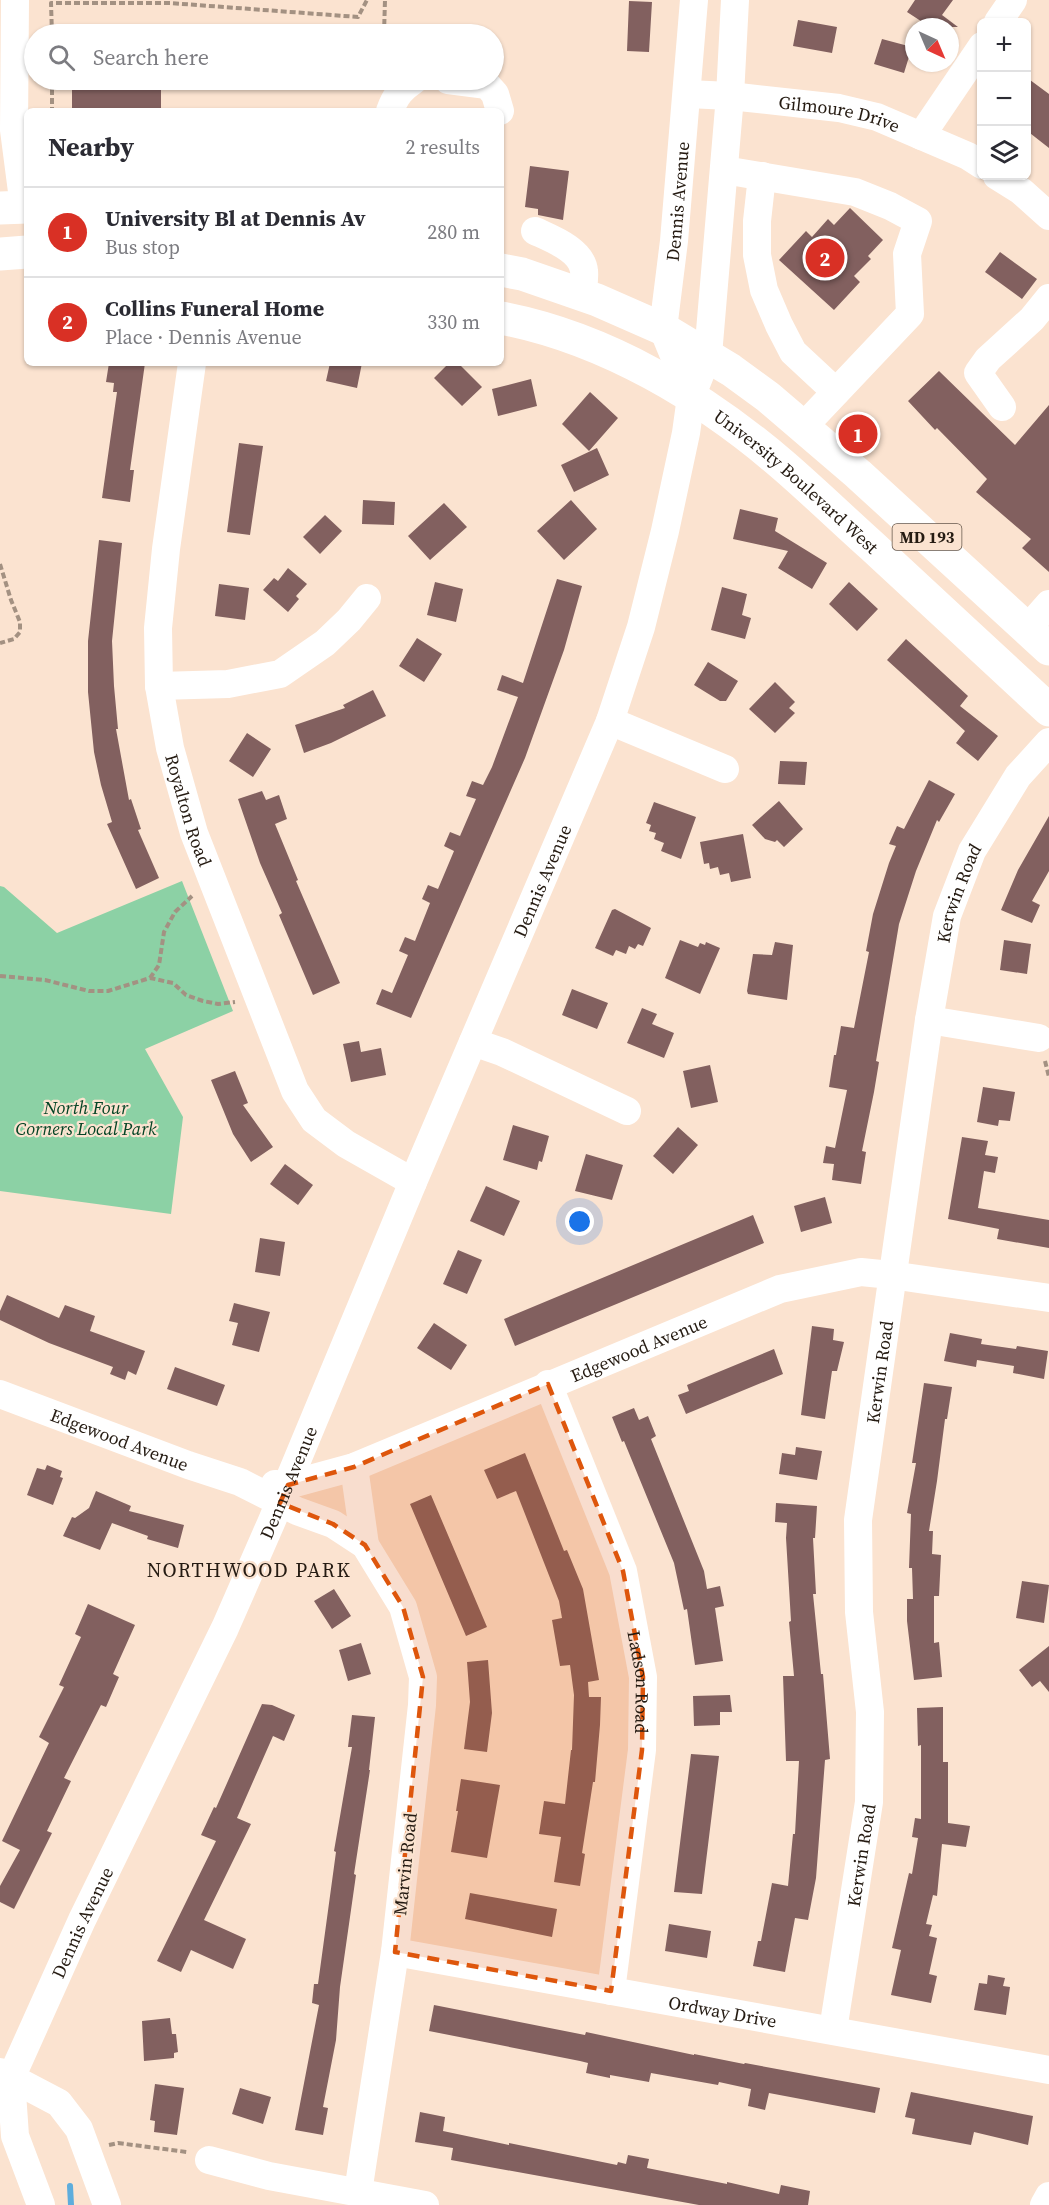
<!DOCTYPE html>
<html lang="en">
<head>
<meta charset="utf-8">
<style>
	body { margin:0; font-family:"Source Serif 4",serif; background:#f7f7f7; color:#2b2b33 }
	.controls { position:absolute; right:18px; top:18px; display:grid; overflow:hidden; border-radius:9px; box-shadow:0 2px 4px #0004 }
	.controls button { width:54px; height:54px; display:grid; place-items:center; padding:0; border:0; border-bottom:2px solid #e1e1e2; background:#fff; color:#2b2b33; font:30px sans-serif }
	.compass { position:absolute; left:905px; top:18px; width:54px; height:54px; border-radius:50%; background:#fff; box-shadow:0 2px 4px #0004; rotate:136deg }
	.you { position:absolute; left:580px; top:1222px; width:21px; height:21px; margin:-15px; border:4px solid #fff; border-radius:50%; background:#1a73e8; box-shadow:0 0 0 9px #1a73e833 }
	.badge { display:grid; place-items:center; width:39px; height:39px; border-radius:50%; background:#d93025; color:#fff; font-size:20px; font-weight:700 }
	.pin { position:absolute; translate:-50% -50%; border:3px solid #fff; box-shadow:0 2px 6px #0006 }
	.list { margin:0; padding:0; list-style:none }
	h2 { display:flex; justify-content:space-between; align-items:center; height:78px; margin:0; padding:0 24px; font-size:26px }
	h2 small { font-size:20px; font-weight:400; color:#7c7c81 }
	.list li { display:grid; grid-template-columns:39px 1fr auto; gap:18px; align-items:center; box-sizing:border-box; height:90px; padding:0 24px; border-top:2px solid #e1e1e2 }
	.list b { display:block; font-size:22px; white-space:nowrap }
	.list p { margin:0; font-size:20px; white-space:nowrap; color:#7c7c81 }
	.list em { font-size:20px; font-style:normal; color:#7c7c81 }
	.icon { flex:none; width:33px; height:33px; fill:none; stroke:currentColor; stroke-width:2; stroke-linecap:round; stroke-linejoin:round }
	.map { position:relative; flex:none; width:1049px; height:2205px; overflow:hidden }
	.search { position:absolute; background:#fff; box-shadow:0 2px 4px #0004; left:24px; top:24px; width:480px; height:66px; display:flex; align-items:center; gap:15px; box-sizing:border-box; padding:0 21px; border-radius:33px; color:#7c7c81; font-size:22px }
	.panel { position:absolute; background:#fff; box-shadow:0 2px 4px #0004; left:24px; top:108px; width:480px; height:258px; border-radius:9px }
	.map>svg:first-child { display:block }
</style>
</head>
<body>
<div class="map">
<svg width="1049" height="2205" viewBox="0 0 1049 2205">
	<rect width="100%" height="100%" fill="#fbe3d0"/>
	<path fill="#8cd1a5" d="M 182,881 L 233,1011 L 145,1049 L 183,1117 L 171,1214 L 0,1191 L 0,886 L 4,887 L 57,933 Z"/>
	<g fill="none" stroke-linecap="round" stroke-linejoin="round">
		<path stroke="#5eaddc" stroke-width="6" d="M 70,2186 L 71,2205"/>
	</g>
	<path fill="#82605f" d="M 915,0 L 953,0 L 942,15 L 958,27 L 930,27 L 907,12 Z
		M 629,1 L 652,2 L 649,52 L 627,51 Z
		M 798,20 L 837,27 L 832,53 L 793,46 Z
		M 882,39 L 912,47 L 904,73 L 874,64 Z
		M 1026,77 L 1049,94 L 1049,148 L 1026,130 Z
		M 72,80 L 161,80 L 161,111 L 72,111 Z
		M 530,166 L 569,171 L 563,220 L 538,215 L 538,209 L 525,207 Z
		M 850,208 L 883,240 L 868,256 L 871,259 L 854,276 L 860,282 L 834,310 L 779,260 L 806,231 L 812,237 L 828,219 L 834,225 Z
		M 1000,252 L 1037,279 L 1022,299 L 985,272 Z
		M 109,363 L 145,363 L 130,470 L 134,470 L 130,502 L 102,498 L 117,392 L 113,392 L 114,383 L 106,382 Z
		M 330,363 L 362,363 L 357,388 L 326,381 Z
		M 449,363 L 458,363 L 482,387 L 462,406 L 434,378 Z
		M 939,371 L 1015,445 L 1049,405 L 1049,572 L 1022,548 L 1031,539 L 976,492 L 987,479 L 937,428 L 935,430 L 908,401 Z
		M 531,379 L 537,406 L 498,416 L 492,389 Z
		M 590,392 L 618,418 L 589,451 L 562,424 Z
		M 239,443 L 263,446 L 250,535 L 227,532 Z
		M 597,448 L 609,475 L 574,492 L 561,465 Z
		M 363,500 L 395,502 L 394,525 L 362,524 Z
		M 571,500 L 597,529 L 564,560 L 537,531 Z
		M 444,503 L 467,527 L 430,560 L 408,536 Z
		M 740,509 L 778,518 L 775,531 L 827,563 L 812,589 L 778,568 L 788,551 L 733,539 Z
		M 325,515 L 342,531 L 320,554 L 303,537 Z
		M 99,540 L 122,543 L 112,641 L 114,686 L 118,729 L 116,729 L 129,800 L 131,799 L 141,829 L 138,830 L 159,878 L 136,889 L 107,824 L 112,822 L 101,785 L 94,752 L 88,692 L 88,641 Z
		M 288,568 L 307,584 L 296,596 L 299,599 L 288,612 L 263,590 L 274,578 L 278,581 Z
		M 557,579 L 582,586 L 564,650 L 525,758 L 411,1018 L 376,1004 L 382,989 L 392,993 L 408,955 L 399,951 L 405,937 L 415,941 L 430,903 L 422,899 L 428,885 L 438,889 L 454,851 L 444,846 L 450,832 L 460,836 L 476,799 L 466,796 L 472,781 L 483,785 L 492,767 L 518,697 L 497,690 L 502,675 L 523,683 Z
		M 435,582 L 463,589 L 456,622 L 427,615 Z
		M 849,582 L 878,609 L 857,631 L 829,604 Z
		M 219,584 L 249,588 L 245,620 L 215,616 Z
		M 722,587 L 747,594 L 742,615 L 751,618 L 745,639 L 711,630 Z
		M 417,638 L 442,654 L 424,682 L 399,666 Z
		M 906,639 L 968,696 L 960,706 L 998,736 L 978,761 L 956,743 L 965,731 L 887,660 Z
		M 708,662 L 738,681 L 726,701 L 720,701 L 694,685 Z
		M 775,682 L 795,702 L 789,708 L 795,713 L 775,733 L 749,709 Z
		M 373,690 L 386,716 L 331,743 L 304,753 L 295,725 L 345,708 L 343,705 Z
		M 247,733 L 271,749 L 253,777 L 229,761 Z
		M 780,761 L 807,762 L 805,785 L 778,784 Z
		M 929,780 L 955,794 L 939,822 L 937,820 L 916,871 L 899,924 L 876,1061 L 879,1062 L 874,1092 L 862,1151 L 866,1152 L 861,1184 L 832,1180 L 834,1164 L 823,1163 L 826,1146 L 835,1148 L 847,1090 L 829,1087 L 834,1055 L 836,1055 L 841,1026 L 854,1028 L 869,952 L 866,951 L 873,914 L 889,863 L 896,846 L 889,844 L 897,826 L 904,829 Z
		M 262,791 L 266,800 L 279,795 L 287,819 L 275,824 L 298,880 L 296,881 L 340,983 L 313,995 L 279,915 L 282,913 L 260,863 L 238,799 Z
		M 779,801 L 803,829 L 784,847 L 777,840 L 775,842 L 765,839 L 752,825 Z
		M 654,802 L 696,817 L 681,859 L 661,851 L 664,843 L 654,839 L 656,833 L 649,831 L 651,825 L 646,823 Z
		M 1049,816 L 1049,871 L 1032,901 L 1040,905 L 1032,923 L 1001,910 L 1018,870 Z
		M 743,834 L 751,878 L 731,882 L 729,873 L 720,875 L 718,867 L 710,869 L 709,863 L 704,864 L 700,842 Z
		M 615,909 L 651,928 L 643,946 L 638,944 L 635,949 L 629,946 L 626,954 L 616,950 L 613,956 L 595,948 L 612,910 Z
		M 680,940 L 698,947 L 700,943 L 705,945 L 706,942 L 720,948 L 700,994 L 665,978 Z
		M 1004,940 L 1031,944 L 1027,974 L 1000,970 Z
		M 775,942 L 793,945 L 787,1000 L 748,994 L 747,991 L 753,954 L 772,955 Z
		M 572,989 L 608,1003 L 597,1029 L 562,1015 Z
		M 642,1008 L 657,1014 L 652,1024 L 674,1033 L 664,1058 L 627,1043 Z
		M 359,1041 L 361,1052 L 381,1048 L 386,1075 L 351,1082 L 343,1044 Z
		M 710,1065 L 718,1102 L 691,1108 L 683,1071 Z
		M 235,1071 L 248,1103 L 243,1105 L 273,1147 L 251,1162 L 233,1134 L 211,1080 Z
		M 983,1087 L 1015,1092 L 1010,1121 L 999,1120 L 998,1126 L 977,1122 Z
		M 513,1125 L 549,1136 L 542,1162 L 539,1161 L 537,1170 L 503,1160 Z
		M 678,1127 L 698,1145 L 673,1174 L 653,1156 Z
		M 962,1137 L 988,1141 L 985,1155 L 998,1157 L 995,1173 L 984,1171 L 978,1208 L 1049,1220 L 1049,1248 L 997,1239 L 999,1229 L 948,1219 Z
		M 586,1154 L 623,1165 L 612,1200 L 575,1191 Z
		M 285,1164 L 313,1185 L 298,1205 L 270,1184 Z
		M 486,1186 L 520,1201 L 504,1236 L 470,1221 Z
		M 825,1197 L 832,1223 L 801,1232 L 794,1206 Z
		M 753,1215 L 764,1243 L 515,1346 L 504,1319 Z
		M 260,1238 L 285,1242 L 280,1276 L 255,1272 Z
		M 458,1250 L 482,1260 L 467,1294 L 443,1284 Z
		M 7,1295 L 59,1318 L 65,1305 L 95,1316 L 90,1331 L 145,1351 L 136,1375 L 128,1371 L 125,1380 L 110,1374 L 113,1367 L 49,1343 L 0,1320 L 0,1311 Z
		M 234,1303 L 270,1312 L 259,1352 L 232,1345 L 238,1323 L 229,1321 Z
		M 434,1323 L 467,1345 L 451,1370 L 417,1348 Z
		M 812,1326 L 834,1329 L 833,1340 L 844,1342 L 837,1371 L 832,1371 L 825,1419 L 801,1415 Z
		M 950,1333 L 982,1339 L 981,1344 L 1016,1349 L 1017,1346 L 1048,1351 L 1044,1379 L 1013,1373 L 1014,1366 L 977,1360 L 976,1367 L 944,1361 Z
		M 774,1349 L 783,1374 L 686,1414 L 678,1395 L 689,1391 L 687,1385 Z
		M 175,1367 L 225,1385 L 217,1406 L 167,1389 Z
		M 924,1383 L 952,1387 L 947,1419 L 945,1419 L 937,1481 L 929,1531 L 933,1531 L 932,1554 L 941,1555 L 939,1596 L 934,1596 L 934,1643 L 939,1642 L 942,1677 L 914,1680 L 907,1621 L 907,1599 L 913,1599 L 912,1568 L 909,1568 L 911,1514 L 907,1513 L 916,1463 L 912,1463 Z
		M 634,1408 L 639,1420 L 648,1416 L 656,1436 L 651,1439 L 704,1571 L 707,1589 L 720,1586 L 724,1606 L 715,1608 L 723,1661 L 695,1665 L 687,1609 L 684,1610 L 674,1563 L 624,1441 L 622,1442 L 612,1417 Z
		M 796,1447 L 822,1451 L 817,1480 L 779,1474 L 782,1453 L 795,1455 Z
		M 525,1453 L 564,1551 L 567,1550 L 583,1589 L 599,1680 L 588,1682 L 589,1697 L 601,1697 L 600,1725 L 595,1782 L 593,1782 L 582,1853 L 585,1854 L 580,1886 L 554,1882 L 561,1837 L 539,1834 L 544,1801 L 565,1804 L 571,1750 L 572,1750 L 574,1695 L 570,1665 L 560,1666 L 552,1620 L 562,1618 L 559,1601 L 516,1491 L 497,1499 L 484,1470 Z
		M 47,1465 L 62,1471 L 60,1477 L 63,1478 L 53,1505 L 27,1495 L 37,1468 L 45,1470 Z
		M 96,1491 L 131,1506 L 129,1511 L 184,1525 L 178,1548 L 147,1539 L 148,1536 L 112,1523 L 100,1550 L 63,1536 L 72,1517 L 75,1518 L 89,1508 Z
		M 431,1495 L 487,1627 L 466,1636 L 410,1504 Z
		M 776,1503 L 817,1506 L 815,1538 L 813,1538 L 816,1594 L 813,1594 L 821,1674 L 823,1674 L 830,1759 L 825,1760 L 816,1878 L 808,1920 L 795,1918 L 785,1972 L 753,1966 L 758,1941 L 761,1941 L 772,1883 L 788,1886 L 793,1834 L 795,1834 L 799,1761 L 786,1761 L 783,1676 L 794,1676 L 789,1622 L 791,1621 L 786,1538 L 787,1523 L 775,1522 Z
		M 1022,1581 L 1049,1585 L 1044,1623 L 1016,1618 Z
		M 334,1589 L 351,1616 L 332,1629 L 314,1601 Z
		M 88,1604 L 135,1625 L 113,1674 L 119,1677 L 106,1707 L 101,1705 L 64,1778 L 71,1781 L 47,1831 L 52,1833 L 14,1909 L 0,1902 L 0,1886 L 20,1850 L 2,1841 L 49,1743 L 39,1737 L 64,1687 L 59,1685 L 81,1637 L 75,1634 Z
		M 361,1643 L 371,1674 L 348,1681 L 339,1650 Z
		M 1049,1646 L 1049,1692 L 1040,1681 L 1032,1687 L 1019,1670 Z
		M 488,1660 L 492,1713 L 487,1752 L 464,1749 L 470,1702 L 467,1662 Z
		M 730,1695 L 732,1712 L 720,1712 L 720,1725 L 694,1726 L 693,1696 Z
		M 262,1704 L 272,1705 L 295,1715 L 284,1741 L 273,1736 L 237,1818 L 251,1824 L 204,1920 L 246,1939 L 233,1969 L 191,1950 L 181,1972 L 157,1961 L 216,1841 L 201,1835 L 214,1807 L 216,1808 Z
		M 943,1707 L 943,1762 L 948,1762 L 948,1823 L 970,1826 L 966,1847 L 942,1844 L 937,1896 L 933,1895 L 926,1924 L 932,1925 L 929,1936 L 937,1938 L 929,1974 L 937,1976 L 931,2003 L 891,1995 L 901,1950 L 892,1948 L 909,1873 L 912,1874 L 918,1838 L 912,1837 L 915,1818 L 921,1819 L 921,1745 L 918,1746 L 917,1708 Z
		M 352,1715 L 375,1717 L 369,1770 L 370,1770 L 354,1874 L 356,1875 L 340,1987 L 336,2040 L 323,2107 L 328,2108 L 323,2135 L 295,2130 L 319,2005 L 312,2003 L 314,1984 L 318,1984 L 336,1852 L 334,1851 L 352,1747 L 348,1747 Z
		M 691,1754 L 719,1756 L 702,1894 L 674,1892 Z
		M 461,1779 L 500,1785 L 487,1858 L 451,1852 L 458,1811 L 456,1811 Z
		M 470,1893 L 557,1909 L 552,1937 L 465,1919 Z
		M 669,1924 L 711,1931 L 707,1958 L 665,1951 Z
		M 988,1975 L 1005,1978 L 1003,1986 L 1010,1987 L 1006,2015 L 974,2010 L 979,1983 L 987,1984 Z
		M 434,2005 L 585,2035 L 586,2032 L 694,2055 L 694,2054 L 744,2064 L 745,2063 L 880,2088 L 875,2113 L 769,2093 L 765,2110 L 748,2106 L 751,2089 L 719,2082 L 718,2085 L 651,2073 L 649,2082 L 610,2075 L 610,2078 L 586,2073 L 588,2063 L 580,2061 L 429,2031 Z
		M 170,2018 L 172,2034 L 176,2034 L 178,2052 L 174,2053 L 174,2058 L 144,2061 L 142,2021 Z
		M 155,2084 L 184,2088 L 177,2135 L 154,2132 L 155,2121 L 150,2120 Z
		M 240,2088 L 271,2097 L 263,2124 L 232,2114 Z
		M 911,2092 L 1033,2116 L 1028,2145 L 974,2132 L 971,2145 L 912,2134 L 915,2119 L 905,2117 Z
		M 420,2112 L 445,2117 L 443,2131 L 509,2145 L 509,2143 L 617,2165 L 618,2162 L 626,2164 L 628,2155 L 649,2159 L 647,2168 L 727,2184 L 727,2182 L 779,2194 L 781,2185 L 810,2191 L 808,2205 L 699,2205 L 451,2160 L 453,2148 L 415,2142 Z"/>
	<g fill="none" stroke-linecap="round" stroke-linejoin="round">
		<path stroke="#a39182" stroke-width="4" stroke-dasharray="6 3" stroke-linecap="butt" d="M 52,34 L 51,3 L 170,3 L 358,17 L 367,0
			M 384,34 L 385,0
			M 52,80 L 52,111
			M 0,564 L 11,600 L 20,622 L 20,632 L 14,639 L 0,643
			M 0,976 L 45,980 L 89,991 L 108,991 L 150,978 L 173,983 L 186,995 L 203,1001 L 218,1004 L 235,1002
			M 150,978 L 159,965 L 164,932 L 175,912 L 192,896
			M 1045,1061 L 1049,1077
			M 109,2145 L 118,2143 L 187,2152"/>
		<g stroke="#fff" stroke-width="28">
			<path d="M 15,0 L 14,130 L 24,207"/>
			<path d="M 998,22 L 1013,0"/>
			<path d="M 448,80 L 487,85 L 495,94 L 500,111"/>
			<path id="s1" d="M 688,94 L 730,96 L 839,108 L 877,117 L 968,156 L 982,165"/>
			<path d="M 390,111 C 395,96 402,88 414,80"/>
			<path d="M 921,136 L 982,46"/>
			<path d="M 724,170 L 855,192 L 890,206 L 918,221 L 907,254 L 910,314 L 803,427"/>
			<path d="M 762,176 L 757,221 L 757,255 L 764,290 L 779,325 L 793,352 L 836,392"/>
			<path d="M 997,176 L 1021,191 L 1049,216"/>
			<path d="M 535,231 C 552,239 582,250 584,271 C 585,279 583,287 582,295"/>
			<path id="s2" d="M 192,363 L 166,549 L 158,628 L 159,686 L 170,748 L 194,833 L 295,1091 L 314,1120 L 346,1144 L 413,1182"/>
			<path id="s3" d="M 691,397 L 663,329 L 674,241 L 694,0"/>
			<path d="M 1002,407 L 978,373 L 988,359 L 1032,319 L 1049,298"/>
			<path d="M 1027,629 L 1049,604"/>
			<path d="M 159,686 L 228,684 L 280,674 L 325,643 L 349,620 L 367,598"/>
			<path d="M 610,721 L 725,769"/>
			<path d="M 929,1020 L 1039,1038"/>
			<path d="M 473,1042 L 502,1052 L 627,1111"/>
			<path id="s4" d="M 548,1384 L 623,1571 L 643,1677 L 642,1750 L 611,1991"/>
			<path id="s5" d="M 0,1394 L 188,1465 L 240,1482 L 297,1511 L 333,1524 L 365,1545 L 403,1607 L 423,1677 L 422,1705 L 395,1952 L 358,2192"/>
			<path d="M 354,1467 L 365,1545"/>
			<path id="s6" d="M 275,1484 L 288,1485 L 354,1467 L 780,1289 L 861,1272 L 891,1275 L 1049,1298"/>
			<path id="s7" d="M 395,1952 L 1049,2070"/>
			<path id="s8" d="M 833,2030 L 869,1802 L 870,1712 L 859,1612 L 858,1520 L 929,1020 L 947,916 L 972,851 L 1018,776 L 1049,742"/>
			<path d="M 0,2072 L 59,2103 L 79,2129 L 107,2205"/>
			<path d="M 209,2160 L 269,2176 L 425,2205"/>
			<path id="s9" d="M 41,2205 L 15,2136 L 11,2078 L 82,1920 L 225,1628 L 271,1523 L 413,1182 L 610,721 L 641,627 L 665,531 L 686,433 L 691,397 L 708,355 L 730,96 L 735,0"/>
			<path d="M 1044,2205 L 1049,2196"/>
		</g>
		<g stroke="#fff" stroke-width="33">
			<path d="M 0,208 L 27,207"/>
			<path d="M 0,254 L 27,252"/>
			<path d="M 501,270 L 522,274 L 597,300 L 663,329 L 731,370 L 768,397 L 858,474 L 1049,649"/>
			<path id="s10" d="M 501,318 C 606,338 704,397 784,466 C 814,492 843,520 872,546 C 931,601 990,655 1049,710"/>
		</g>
	</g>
	<path fill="#de560c" fill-opacity="0.2" stroke="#de560c" stroke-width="4.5" stroke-dasharray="12 8" stroke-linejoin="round" d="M 548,1384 L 623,1571 L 643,1677 L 642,1750 L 611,1991 L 395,1952 L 423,1677 L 403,1607 L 365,1545 L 333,1524 L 280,1503 L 288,1485 L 354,1467 Z"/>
	<g text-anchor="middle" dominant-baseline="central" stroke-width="4.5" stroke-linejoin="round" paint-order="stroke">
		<rect fill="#fbe3d0" stroke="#65574b" stroke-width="1.5" x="892.5" y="524" width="69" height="26" rx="4.5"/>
		<g font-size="16" font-weight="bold" fill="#251b12">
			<text x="927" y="537">MD 193</text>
		</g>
		<g font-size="18" fill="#251b12" stroke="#fbe3d0">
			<text stroke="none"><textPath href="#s1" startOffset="153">Gilmoure Drive</textPath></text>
			<text stroke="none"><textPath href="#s3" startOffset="202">Dennis Avenue</textPath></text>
			<text stroke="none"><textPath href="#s10" startOffset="342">University Boulevard West</textPath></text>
			<text stroke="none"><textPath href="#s2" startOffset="453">Royalton Road</textPath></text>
			<text stroke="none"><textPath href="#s9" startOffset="1442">Dennis Avenue</textPath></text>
			<text stroke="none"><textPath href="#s8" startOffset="1149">Kerwin Road</textPath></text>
			<text stroke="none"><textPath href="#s6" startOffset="390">Edgewood Avenue</textPath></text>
			<text stroke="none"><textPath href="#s8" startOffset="663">Kerwin Road</textPath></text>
			<text stroke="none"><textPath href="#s5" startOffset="128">Edgewood Avenue</textPath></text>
			<text stroke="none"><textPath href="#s9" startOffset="789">Dennis Avenue</textPath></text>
			<text stroke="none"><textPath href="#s4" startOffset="314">Ladson Road</textPath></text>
			<text stroke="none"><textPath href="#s8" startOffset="177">Kerwin Road</textPath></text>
			<text transform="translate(405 1864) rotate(-84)">Marvin Road</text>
			<text stroke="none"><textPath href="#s9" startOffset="303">Dennis Avenue</textPath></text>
			<text stroke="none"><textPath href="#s7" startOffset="333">Ordway Drive</textPath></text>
		</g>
		<g font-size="18" font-style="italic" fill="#044425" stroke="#fbe3d0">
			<text x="86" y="1107">North Four<tspan x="86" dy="21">Corners Local Park</tspan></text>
		</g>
		<g font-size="20" letter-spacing="1.5" fill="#251b12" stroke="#fbe3d0">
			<text x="249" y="1570">NORTHWOOD PARK</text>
		</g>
	</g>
</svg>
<div class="controls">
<button>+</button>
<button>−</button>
<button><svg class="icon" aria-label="layers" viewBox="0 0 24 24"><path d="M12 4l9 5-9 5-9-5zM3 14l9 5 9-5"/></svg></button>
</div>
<svg class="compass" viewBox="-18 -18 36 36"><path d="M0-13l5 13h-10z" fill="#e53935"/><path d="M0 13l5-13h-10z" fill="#7c7c81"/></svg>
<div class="you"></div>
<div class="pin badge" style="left:858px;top:434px">1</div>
<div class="pin badge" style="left:825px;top:258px">2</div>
<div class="search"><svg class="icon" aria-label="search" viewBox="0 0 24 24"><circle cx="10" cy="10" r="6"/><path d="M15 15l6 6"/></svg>Search here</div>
<section class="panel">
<h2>Nearby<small>2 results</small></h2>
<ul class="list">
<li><span class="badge">1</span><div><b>University Bl at Dennis Av</b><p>Bus stop</p></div><em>280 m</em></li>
<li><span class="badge">2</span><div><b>Collins Funeral Home</b><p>Place · Dennis Avenue</p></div><em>330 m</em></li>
</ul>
</section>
</div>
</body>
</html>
